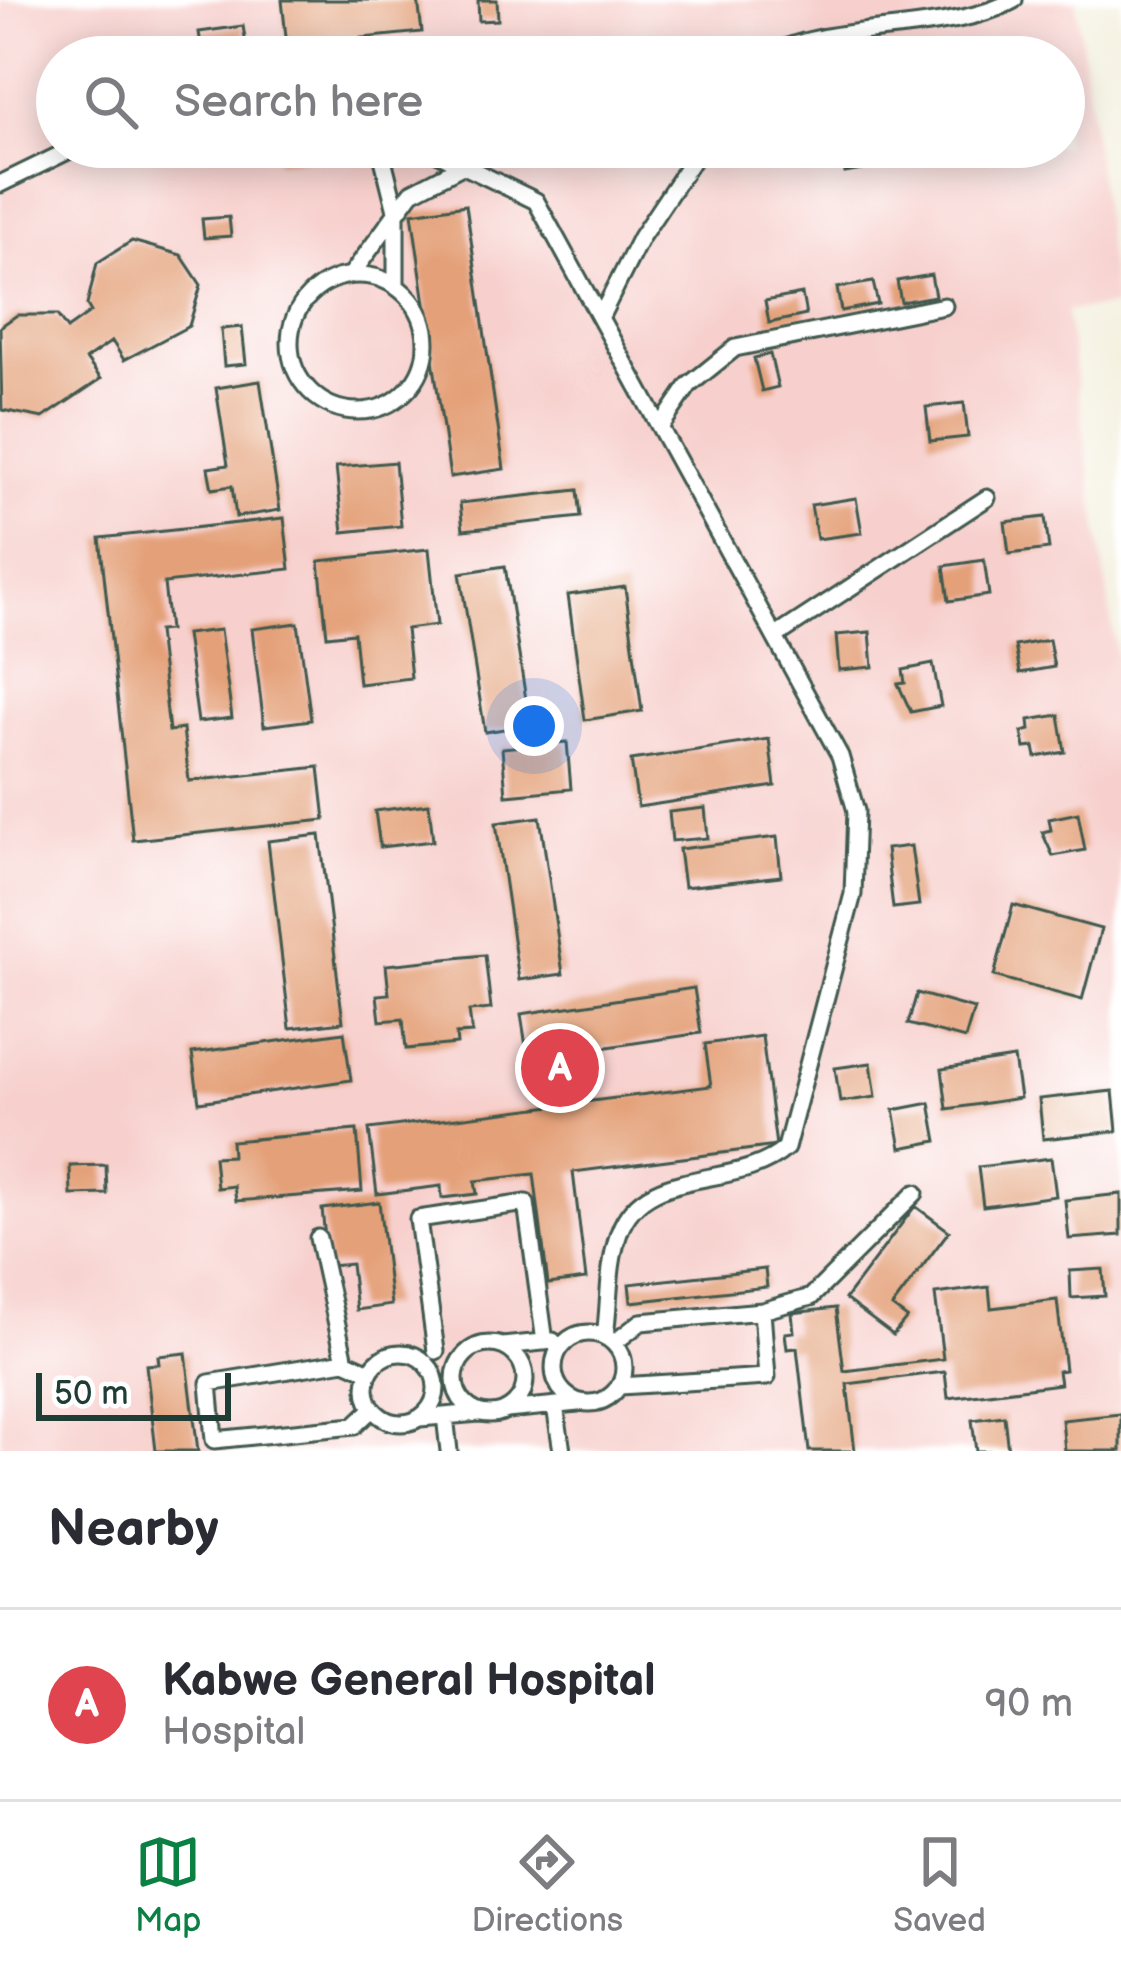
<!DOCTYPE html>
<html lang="en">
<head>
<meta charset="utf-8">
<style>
	body { margin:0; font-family:"Balsamiq Sans",sans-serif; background:#f2f2f3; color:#2b2b33 }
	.scale { position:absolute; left:36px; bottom:30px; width:195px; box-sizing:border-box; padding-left:12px; border:6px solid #1f3d34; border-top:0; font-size:33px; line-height:42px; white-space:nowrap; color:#1f3d34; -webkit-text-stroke:9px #fff; paint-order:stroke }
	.you { position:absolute; left:534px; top:726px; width:42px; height:42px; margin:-30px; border:9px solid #fff; border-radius:50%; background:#1a73e8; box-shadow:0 0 0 18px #1a73e833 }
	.badge { display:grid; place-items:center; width:78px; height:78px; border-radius:50%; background:#0b8043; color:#fff; font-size:39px; font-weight:700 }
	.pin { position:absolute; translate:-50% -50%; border:6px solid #fff; box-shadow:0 3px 12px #0006 }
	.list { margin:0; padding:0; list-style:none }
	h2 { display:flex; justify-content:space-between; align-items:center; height:156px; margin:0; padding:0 48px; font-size:51px }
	h2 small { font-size:39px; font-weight:400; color:#7c7c81 }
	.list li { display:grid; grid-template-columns:78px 1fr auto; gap:36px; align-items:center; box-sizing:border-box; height:192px; padding:0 48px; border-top:3px solid #e1e1e2 }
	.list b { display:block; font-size:45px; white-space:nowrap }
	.list p { margin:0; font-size:39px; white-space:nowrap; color:#7c7c81 }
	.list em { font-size:39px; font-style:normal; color:#7c7c81 }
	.icon { flex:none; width:66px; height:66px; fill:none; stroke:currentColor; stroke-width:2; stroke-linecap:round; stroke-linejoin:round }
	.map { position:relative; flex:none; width:1121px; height:1451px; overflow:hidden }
	.search { position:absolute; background:#fff; box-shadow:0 6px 30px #0003; left:36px; right:36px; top:36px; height:132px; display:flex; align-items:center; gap:30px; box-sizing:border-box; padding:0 42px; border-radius:66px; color:#7c7c81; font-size:45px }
	.sheet { height:348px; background:#fff }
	nav { display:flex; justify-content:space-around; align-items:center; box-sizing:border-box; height:168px; border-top:3px solid #e1e1e2; background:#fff; font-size:33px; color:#7c7c81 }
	nav a { display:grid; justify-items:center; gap:6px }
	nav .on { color:#0b8043 }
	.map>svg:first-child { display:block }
</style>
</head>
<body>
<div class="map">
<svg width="1121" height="1451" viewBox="0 0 1121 1451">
	<rect width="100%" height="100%" fill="#fff"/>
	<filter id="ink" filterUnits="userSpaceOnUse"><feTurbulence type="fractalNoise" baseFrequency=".00833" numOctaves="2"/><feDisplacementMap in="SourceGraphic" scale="24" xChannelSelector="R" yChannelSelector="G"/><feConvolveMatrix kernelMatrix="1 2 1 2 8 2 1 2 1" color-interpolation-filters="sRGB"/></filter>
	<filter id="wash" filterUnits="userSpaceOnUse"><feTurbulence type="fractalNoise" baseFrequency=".004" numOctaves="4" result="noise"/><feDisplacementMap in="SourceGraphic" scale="48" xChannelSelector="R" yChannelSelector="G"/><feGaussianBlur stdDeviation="2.7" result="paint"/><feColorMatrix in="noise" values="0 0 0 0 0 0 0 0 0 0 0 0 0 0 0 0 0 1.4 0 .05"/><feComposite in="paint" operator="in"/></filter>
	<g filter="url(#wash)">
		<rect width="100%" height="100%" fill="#f4f1e0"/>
		<path fill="#f7d0cd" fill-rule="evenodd" d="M 0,0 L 1076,0 L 1115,306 L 1066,311 L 1121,685 L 1121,1451 L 0,1451 ZM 57,57 L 1064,57 L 1064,147 L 57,147 Z"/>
		<g id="blocks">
			<path fill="#e4a179" d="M 282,0 L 418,0 L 422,32 L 342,40 L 343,53 L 309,57 L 308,44 L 287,46 Z
				M 478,0 L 497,0 L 498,20 L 479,21 Z
				M 243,26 L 248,57 L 203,57 L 199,32 Z
				M 275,147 L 352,147 L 353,154 L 277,162 Z
				M 841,147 L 858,147 L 862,170 L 845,173 Z
				M 466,205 L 504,469 L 450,477 L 412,213 Z
				M 229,217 L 231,236 L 204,238 L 202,219 Z
				M 132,241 L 181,255 L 201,285 L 189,326 L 124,360 L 112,341 L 86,359 L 101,379 L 43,418 L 2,410 L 0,327 L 17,315 L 57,315 L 67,329 L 91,312 L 87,305 L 97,263 Z
				M 931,275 L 935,296 L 901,302 L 897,281 Z
				M 873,282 L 878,304 L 841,311 L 837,288 Z
				M 802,294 L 806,315 L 769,323 L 765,301 Z
				M 242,327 L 246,364 L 224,366 L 221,329 Z
				M 770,354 L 778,387 L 762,391 L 754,358 Z
				M 260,381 L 280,510 L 236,517 L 232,486 L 212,489 L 208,468 L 228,465 L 216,388 Z
				M 964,403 L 968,437 L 930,441 L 926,407 Z
				M 395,462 L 401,526 L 343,532 L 336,467 Z
				M 578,490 L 581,517 L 463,530 L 460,503 Z
				M 856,498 L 862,533 L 817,539 L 811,505 Z
				M 1045,517 L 1049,549 L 1009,554 L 1005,522 Z
				M 284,518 L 290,569 L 164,583 L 169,630 L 158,631 L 169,731 L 183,729 L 189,781 L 319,767 L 325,820 L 133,840 L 100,538 Z
				M 429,549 L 437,625 L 406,629 L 411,678 L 359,684 L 354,633 L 327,636 L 319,561 Z
				M 984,560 L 989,595 L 949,601 L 944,566 Z
				M 505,566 L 530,725 L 485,732 L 460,573 Z
				M 625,587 L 642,711 L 585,720 L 568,595 Z
				M 298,623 L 311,720 L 264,726 L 252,629 Z
				M 220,630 L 232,718 L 198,722 L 186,634 Z
				M 870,632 L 873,667 L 839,670 L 836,635 Z
				M 1049,640 L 1054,667 L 1020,673 L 1015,646 Z
				M 933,664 L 941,706 L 911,712 L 898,684 L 905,683 L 903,670 Z
				M 1059,715 L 1065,752 L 1036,757 L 1034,747 L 1025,748 L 1022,732 L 1030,730 L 1029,720 Z
				M 769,739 L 775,786 L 638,807 L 631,760 Z
				M 567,742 L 571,789 L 506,795 L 502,748 Z
				M 429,804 L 433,841 L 380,847 L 375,811 Z
				M 705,808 L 708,838 L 672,841 L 669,812 Z
				M 1078,813 L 1085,850 L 1053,856 L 1042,832 L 1051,830 L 1049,819 Z
				M 540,817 L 563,974 L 519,980 L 496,823 Z
				M 320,835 L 343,1022 L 290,1028 L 268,841 Z
				M 777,837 L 781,876 L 684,887 L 679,849 Z
				M 911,846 L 919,905 L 893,908 L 886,849 Z
				M 1013,905 L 1101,929 L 1082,1000 L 994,976 Z
				M 485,955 L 491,1009 L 469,1011 L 472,1033 L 456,1034 L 457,1044 L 406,1049 L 403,1019 L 380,1021 L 377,995 L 389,994 L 386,965 Z
				M 694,988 L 701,1033 L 528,1059 L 521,1014 Z
				M 917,993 L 974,1009 L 965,1039 L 908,1024 Z
				M 344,1032 L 351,1080 L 199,1102 L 192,1053 Z
				M 762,1036 L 776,1146 L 573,1172 L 586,1279 L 548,1284 L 534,1174 L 475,1181 L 477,1194 L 442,1198 L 441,1186 L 377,1194 L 369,1129 L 711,1086 L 705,1044 Z
				M 1014,1058 L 1020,1098 L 947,1109 L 942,1069 Z
				M 871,1063 L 876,1097 L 840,1102 L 835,1068 Z
				M 1113,1091 L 1117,1131 L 1043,1139 L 1039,1099 Z
				M 930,1103 L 937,1141 L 901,1148 L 894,1110 Z
				M 357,1130 L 362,1191 L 236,1201 L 234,1186 L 217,1188 L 214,1157 L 232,1156 L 231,1141 Z
				M 1051,1158 L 1056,1196 L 983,1206 L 978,1167 Z
				M 106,1165 L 107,1194 L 71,1195 L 70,1166 Z
				M 1121,1194 L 1121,1235 L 1069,1239 L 1065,1200 Z
				M 379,1202 L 391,1305 L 356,1310 L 351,1264 L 328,1266 L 322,1209 Z
				M 915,1206 L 949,1231 L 892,1307 L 907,1318 L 893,1335 L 845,1299 Z
				M 765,1269 L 767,1287 L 631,1302 L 629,1284 Z
				M 1103,1269 L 1105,1296 L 1071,1298 L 1070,1271 Z
				M 989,1287 L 991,1308 L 1057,1300 L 1065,1370 L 1058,1371 L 1060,1384 L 948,1398 L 945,1372 L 847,1384 L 855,1451 L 809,1451 L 797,1348 L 787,1349 L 785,1333 L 794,1332 L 792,1313 L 836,1308 L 844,1371 L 943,1359 L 935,1294 Z
				M 186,1353 L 198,1451 L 156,1451 L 146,1365 L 159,1364 L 158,1356 Z
				M 1121,1414 L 1121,1451 L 1065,1451 L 1062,1420 Z
				M 1004,1416 L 1008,1451 L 976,1451 L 972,1420 Z"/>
		</g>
	</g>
	<g filter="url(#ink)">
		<use href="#blocks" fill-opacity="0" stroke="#3f584e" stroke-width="3"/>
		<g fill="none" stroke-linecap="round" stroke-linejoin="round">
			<defs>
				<path id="service" d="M 768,57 C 819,22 948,37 1014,0
					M 380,147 L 396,211 L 396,286
					M 425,147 L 536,201 L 840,756 L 856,811 L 853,894 L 786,1148 C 737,1192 644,1162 619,1233 C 607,1267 610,1303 605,1336
					M 0,184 L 76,147
					M 351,275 L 412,192 L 464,165
					M290 343a68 68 0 1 1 136 0a68 68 0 1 1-136 0Z
					M 601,316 L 641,237 L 701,147
					M 661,426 L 689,385 L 735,348 L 944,306
					M 776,636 L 987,498
					M 318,1238 L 345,1361 L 370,1372
					M 762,1311 L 811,1297 L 915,1193
					M554 1368a35 35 0 1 1 70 0a35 35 0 1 1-70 0Z
					M 614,1343 L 641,1322 L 762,1311 L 767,1377 L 620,1386
					M455 1379a35 35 0 1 1 70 0a35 35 0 1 1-70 0Z
					M 502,1346 L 553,1341
					M 436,1351 L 418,1219 L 526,1203 L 545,1342
					M366 1388a35 35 0 1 1 70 0a35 35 0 1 1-70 0Z
					M 345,1361 L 209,1383 L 214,1440 L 354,1426 L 372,1409
					M 555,1406 L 562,1451
					M 507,1410 L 578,1403
					M 445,1416 L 449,1451
					M 420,1418 L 479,1413"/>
			</defs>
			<use href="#service" stroke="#3f584e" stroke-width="21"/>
			<use href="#service" stroke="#fff" stroke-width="15"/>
		</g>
	</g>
</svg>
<div class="scale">50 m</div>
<div class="you"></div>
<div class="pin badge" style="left:560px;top:1068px;background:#e0444e">A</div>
<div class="search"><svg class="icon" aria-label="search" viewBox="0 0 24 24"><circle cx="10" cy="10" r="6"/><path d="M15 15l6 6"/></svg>Search here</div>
</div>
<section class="sheet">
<h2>Nearby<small></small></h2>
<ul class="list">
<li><span class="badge" style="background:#e0444e">A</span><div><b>Kabwe General Hospital</b><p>Hospital</p></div><em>90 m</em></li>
</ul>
</section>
<nav>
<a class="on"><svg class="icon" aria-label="map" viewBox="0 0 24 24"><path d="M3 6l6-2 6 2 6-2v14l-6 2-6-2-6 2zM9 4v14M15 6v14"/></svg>Map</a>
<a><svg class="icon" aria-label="directions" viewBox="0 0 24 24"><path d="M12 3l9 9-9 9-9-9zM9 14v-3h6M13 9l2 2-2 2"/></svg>Directions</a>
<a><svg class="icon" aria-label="saved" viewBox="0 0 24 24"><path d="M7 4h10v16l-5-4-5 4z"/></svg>Saved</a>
</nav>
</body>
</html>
